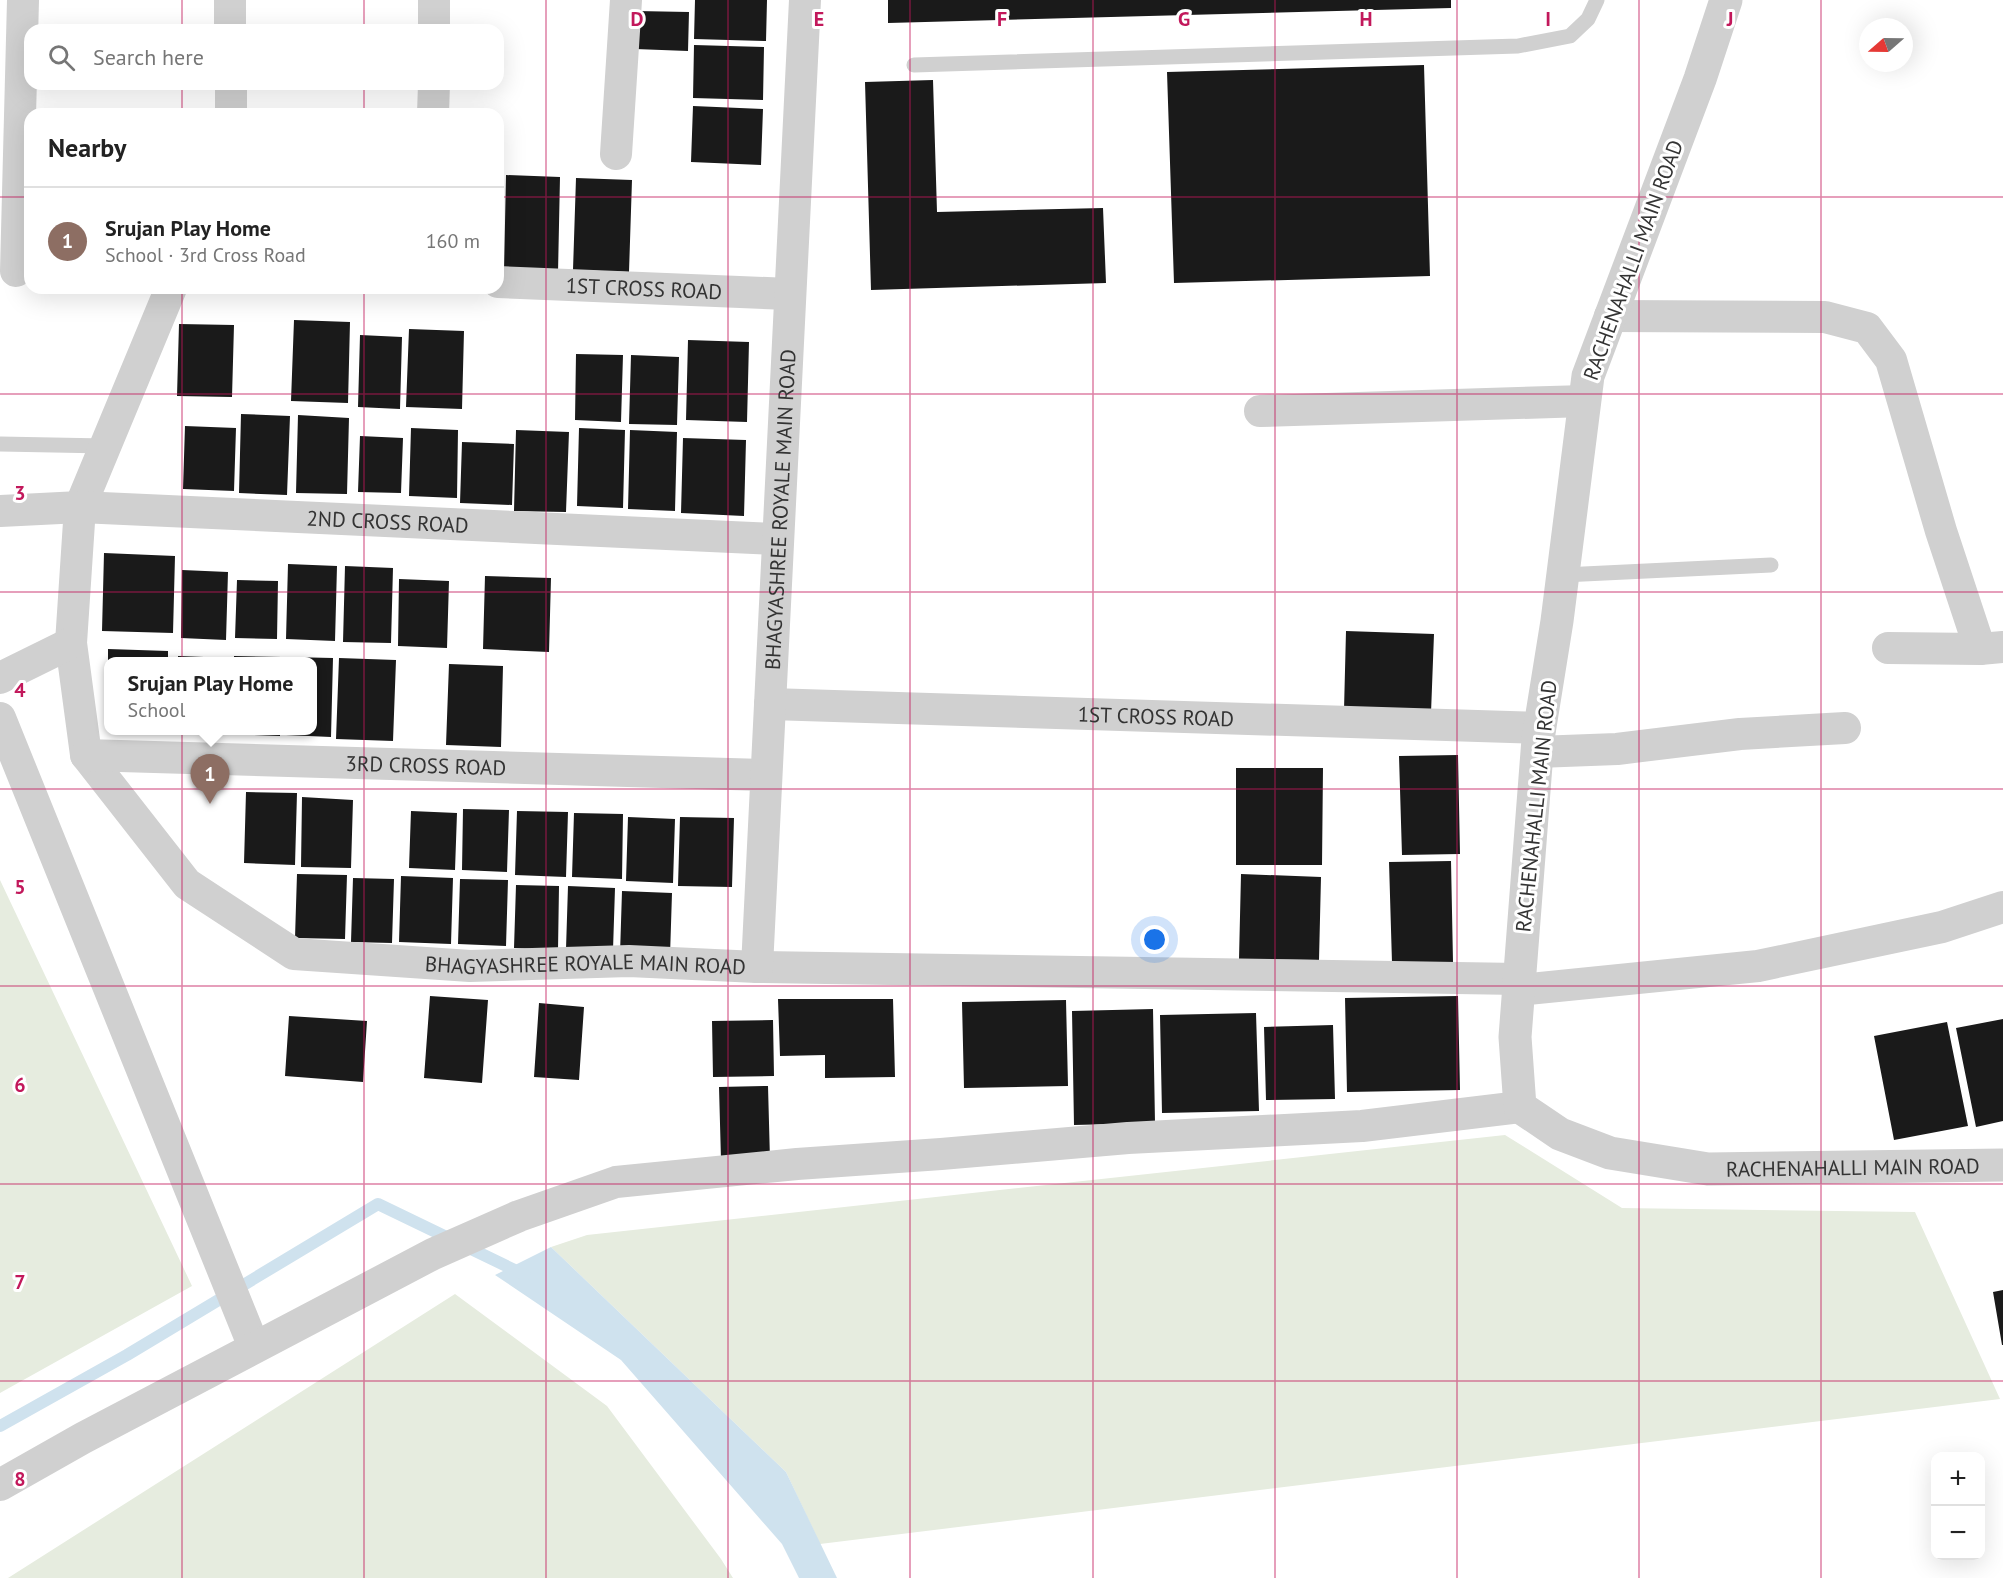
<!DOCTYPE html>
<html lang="en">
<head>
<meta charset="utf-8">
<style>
	body { margin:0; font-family:"PT Sans",sans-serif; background:#f2f2f2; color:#222 }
	.controls { position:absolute; right:18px; bottom:18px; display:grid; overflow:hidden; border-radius:12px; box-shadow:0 6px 24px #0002 }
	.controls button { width:54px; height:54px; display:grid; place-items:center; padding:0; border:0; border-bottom:2px solid #e0e0e0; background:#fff; color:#222; font:30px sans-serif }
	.compass { position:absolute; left:1859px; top:18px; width:54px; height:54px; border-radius:50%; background:#fff; box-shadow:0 6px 24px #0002; rotate:250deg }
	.you { position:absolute; left:1155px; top:940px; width:21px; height:21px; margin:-15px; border:4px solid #fff; border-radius:50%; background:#1a73e8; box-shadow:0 0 0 9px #1a73e833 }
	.badge { display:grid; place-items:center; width:39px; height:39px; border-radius:50%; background:#e63946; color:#fff; font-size:20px; font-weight:700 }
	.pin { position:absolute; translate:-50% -50px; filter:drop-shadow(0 2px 3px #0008) }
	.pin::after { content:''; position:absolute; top:32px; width:21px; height:18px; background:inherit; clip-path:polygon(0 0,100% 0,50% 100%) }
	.popup { position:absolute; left:104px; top:657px; width:213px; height:78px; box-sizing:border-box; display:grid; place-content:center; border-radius:12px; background:#fff; filter:drop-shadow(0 2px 4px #0005); font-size:20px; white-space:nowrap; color:#767676 }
	.popup b { font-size:22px; color:#222 }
	.popup::after { content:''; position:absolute; left:50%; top:100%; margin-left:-12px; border:12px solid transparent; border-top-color:#fff }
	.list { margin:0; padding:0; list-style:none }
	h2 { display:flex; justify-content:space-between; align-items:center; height:78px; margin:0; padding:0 24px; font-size:26px }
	h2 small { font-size:20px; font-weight:400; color:#767676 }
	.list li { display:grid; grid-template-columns:39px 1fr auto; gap:18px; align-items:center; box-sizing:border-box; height:108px; padding:0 24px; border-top:2px solid #e0e0e0 }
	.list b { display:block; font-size:22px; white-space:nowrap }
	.list p { margin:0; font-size:20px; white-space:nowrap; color:#767676 }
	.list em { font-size:20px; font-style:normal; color:#767676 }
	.icon { flex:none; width:33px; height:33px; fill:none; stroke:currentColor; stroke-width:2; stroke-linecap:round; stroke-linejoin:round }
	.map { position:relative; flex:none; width:2003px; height:1578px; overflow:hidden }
	.search { position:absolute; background:#fff; box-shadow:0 6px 24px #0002; left:24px; top:24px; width:480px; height:66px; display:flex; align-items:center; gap:15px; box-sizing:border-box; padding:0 21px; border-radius:18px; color:#767676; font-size:22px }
	.panel { position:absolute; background:#fff; box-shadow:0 6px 24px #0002; left:24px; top:108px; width:480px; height:186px; border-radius:18px }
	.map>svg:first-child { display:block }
</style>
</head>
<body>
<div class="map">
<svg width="2003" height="1578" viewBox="0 0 2003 1578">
	<rect width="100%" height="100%" fill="#fff"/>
	<path fill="#e6ecdf" d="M 0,880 L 192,1286 L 0,1393 Z
		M 1505,1135 L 1622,1208 L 1915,1212 L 2000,1399 L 820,1544 L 786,1472 L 551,1247 L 587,1235 Z
		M 455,1294 L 607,1406 L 721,1559 L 733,1578 L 8,1578 Z"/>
	<path fill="#cfe2ee" d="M 551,1247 L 786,1472 L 837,1578 L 799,1578 L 782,1544 L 621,1360 L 495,1275 Z"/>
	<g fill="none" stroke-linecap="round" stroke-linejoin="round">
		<path stroke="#cfe2ee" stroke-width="12" d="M 0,1426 L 127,1355 L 378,1204 L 525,1275"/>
	</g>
	<path fill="#1a1a1a" d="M 695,0 L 767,0 L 766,41 L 694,39 Z
		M 888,0 L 1451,0 L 1451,8 L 888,23 Z
		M 636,11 L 689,12 L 688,51 L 635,49 Z
		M 694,45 L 764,47 L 763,100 L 693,98 Z
		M 1424,65 L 1430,276 L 1174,283 L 1167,72 Z
		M 933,80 L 937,212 L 1103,208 L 1106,283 L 871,290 L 865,82 Z
		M 693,106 L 763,109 L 761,165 L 691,162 Z
		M 506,175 L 560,177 L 558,273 L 504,271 Z
		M 576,178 L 632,180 L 629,272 L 573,270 Z
		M 294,320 L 350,322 L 348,403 L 291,401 Z
		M 179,324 L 234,325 L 232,397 L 177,396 Z
		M 409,329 L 464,331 L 462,409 L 406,407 Z
		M 360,335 L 402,337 L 400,409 L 358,407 Z
		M 688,340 L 749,342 L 747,422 L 686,420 Z
		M 576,354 L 623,355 L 621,422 L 575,420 Z
		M 631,355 L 679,357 L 677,425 L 629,424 Z
		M 241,414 L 290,416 L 287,495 L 239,493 Z
		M 298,415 L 349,418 L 347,494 L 296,493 Z
		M 185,426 L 236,428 L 234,491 L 183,489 Z
		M 411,428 L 458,430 L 457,498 L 409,496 Z
		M 579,428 L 625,430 L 623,508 L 577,506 Z
		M 516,430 L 569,432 L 566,512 L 514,511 Z
		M 630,430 L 677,432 L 675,511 L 628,509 Z
		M 360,436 L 403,438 L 401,493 L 358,492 Z
		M 683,438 L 746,440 L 744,516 L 681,513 Z
		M 462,442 L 514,444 L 512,505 L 460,503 Z
		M 104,553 L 175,556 L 173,633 L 102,631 Z
		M 288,564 L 337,566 L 335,641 L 286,639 Z
		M 345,566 L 393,568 L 391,643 L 343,642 Z
		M 182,570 L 228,572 L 226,640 L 181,638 Z
		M 485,576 L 551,578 L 549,652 L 483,649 Z
		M 399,579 L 449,581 L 447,648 L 398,646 Z
		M 237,580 L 278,581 L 277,639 L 235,638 Z
		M 1346,631 L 1434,634 L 1431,713 L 1344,710 Z
		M 108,649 L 168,651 L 168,662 L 108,662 Z
		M 178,656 L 230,658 L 230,662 L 178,662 Z
		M 234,656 L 282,657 L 282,662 L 234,662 Z
		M 288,657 L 333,658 L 331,737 L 286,735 L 286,730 L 312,730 L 312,662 L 288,662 Z
		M 339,658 L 396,660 L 393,741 L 336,739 Z
		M 449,664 L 503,666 L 501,747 L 446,745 Z
		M 231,730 L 280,730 L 280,736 L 231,734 Z
		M 1458,755 L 1460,854 L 1402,855 L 1399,756 Z
		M 1236,768 L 1323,768 L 1322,865 L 1236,865 Z
		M 246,792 L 297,793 L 295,865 L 244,863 Z
		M 302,797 L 353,800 L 351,868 L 301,867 Z
		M 463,809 L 509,810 L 507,872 L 462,870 Z
		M 411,811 L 457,813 L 455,870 L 409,868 Z
		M 517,811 L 568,812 L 566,877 L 515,875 Z
		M 574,813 L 623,814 L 622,879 L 572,877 Z
		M 628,817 L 675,819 L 673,883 L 626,881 Z
		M 680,817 L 734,818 L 732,887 L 678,886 Z
		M 1451,861 L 1453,962 L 1392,963 L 1389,862 Z
		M 297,874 L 347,875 L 345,939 L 295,938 Z
		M 1241,874 L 1321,877 L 1319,960 L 1239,959 Z
		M 401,876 L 453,878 L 451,944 L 399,942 Z
		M 353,878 L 394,879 L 392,943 L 351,942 Z
		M 460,879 L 508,880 L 506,946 L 458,944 Z
		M 516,885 L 559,886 L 558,950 L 514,948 Z
		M 568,886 L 615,888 L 613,950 L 566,949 Z
		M 622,891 L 672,893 L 670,956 L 620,954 Z
		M 430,996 L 488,1000 L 482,1083 L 424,1078 Z
		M 1458,996 L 1460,1090 L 1347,1092 L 1345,998 Z
		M 778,999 L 893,999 L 895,1077 L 825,1078 L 825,1055 L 780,1056 Z
		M 1066,1000 L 1068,1086 L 964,1088 L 962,1002 Z
		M 539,1003 L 584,1007 L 579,1080 L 534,1077 Z
		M 1153,1009 L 1155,1123 L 1074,1125 L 1072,1011 Z
		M 1256,1013 L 1259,1111 L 1162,1113 L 1160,1015 Z
		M 289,1016 L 367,1021 L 363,1082 L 285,1076 Z
		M 2003,1019 L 2003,1121 L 1976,1127 L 1956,1028 Z
		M 773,1020 L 774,1076 L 713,1077 L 712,1021 Z
		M 1947,1022 L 1968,1126 L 1894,1140 L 1874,1036 Z
		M 1333,1025 L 1335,1099 L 1266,1100 L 1264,1027 Z
		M 768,1086 L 770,1160 L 721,1160 L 719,1087 Z
		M 2003,1290 L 2003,1345 L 2002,1345 L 1993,1292 Z"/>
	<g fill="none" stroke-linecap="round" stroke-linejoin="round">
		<path stroke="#d0d0d0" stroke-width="15" d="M 914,65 L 1518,46 L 1570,36 L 1588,19 L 1597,0
			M 0,444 L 106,446
			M 1563,575 L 1771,565"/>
		<g stroke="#d0d0d0" stroke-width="32">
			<path d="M 230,0 L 230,30"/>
			<path d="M 434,30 L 434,0"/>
			<path d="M 231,84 L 231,114"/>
			<path d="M 433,114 L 434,84"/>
			<path d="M 616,154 L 626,0"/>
			<path d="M 16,271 L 23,0"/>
			<path id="s1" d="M 498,282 L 789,294"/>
			<path id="s2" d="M 171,288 L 80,507 L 71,643 L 86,755 L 187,884 L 294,954 L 470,966 L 629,961 L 757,967 L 1519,979"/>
			<path d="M 1610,316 L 1825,317 L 1867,328 L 1891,360 L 1941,531 L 1980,649"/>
			<path d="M 1260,411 L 1585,401"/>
			<path id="s3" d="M 0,511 L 80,507 L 777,539"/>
			<path d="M 1888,648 L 1980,649 L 2003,647"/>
			<path d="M 0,678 L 71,643"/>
			<path id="s4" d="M 770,704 L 1540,728"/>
			<path d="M 0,718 L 254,1347"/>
			<path d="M 1537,752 L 1617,749 L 1740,734 L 1845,728"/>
			<path id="s5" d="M 86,755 L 766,775"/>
			<path id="s6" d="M 757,967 L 805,0"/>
			<path d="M 1519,990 L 1758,966 L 1942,927 L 2003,907"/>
			<path d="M 0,1485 L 83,1438 L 433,1254 L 519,1216 L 616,1182 L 797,1164 L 941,1154 L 1128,1138 L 1362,1126 L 1520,1107"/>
		</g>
		<path stroke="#d0d0d0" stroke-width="33" id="s7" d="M 1726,0 L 1700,79 L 1588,376 L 1557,621 L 1538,739 L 1515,1037 L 1520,1107 L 1560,1134 L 1610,1153 L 1708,1169 L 2003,1165"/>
	</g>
	<path fill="none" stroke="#c2185b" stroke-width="1.5" stroke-opacity="0.55" d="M 182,0 L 182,30M 364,0 L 364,30M 546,0 L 546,1578M 728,0 L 728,1578M 910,0 L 910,1578M 1093,0 L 1093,1578M 1275,0 L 1275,1578M 1457,0 L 1457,1578M 1639,0 L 1639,1578M 1821,0 L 1821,1578M 182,84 L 182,114M 364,84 L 364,114M 0,197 L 30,197M 498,197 L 2003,197M 182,288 L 182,1578M 364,288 L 364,1578M 0,394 L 2003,394M 0,592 L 2003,592M 0,789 L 2003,789M 0,986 L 2003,986M 0,1184 L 2003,1184M 0,1381 L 2003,1381"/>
	<g text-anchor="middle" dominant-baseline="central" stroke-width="6" stroke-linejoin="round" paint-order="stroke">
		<g font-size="21" fill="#333" stroke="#fff">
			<text transform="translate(1633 260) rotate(-70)">RACHENAHALLI MAIN ROAD</text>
			<text stroke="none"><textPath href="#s1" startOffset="146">1ST CROSS ROAD</textPath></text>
			<text stroke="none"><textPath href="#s6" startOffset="458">BHAGYASHREE ROYALE MAIN ROAD</textPath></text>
			<text stroke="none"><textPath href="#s3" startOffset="388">2ND CROSS ROAD</textPath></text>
			<text stroke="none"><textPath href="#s4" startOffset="386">1ST CROSS ROAD</textPath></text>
			<text stroke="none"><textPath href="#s5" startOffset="340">3RD CROSS ROAD</textPath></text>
			<text transform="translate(1536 806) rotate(-84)">RACHENAHALLI MAIN ROAD</text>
			<text stroke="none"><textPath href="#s2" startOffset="1070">BHAGYASHREE ROYALE MAIN ROAD</textPath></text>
			<text stroke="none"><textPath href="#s7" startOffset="1482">RACHENAHALLI MAIN ROAD</textPath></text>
		</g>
	</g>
	<g font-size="20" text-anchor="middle" font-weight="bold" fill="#c2185b" stroke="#fff" stroke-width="6" stroke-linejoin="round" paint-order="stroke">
		<text x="637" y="26">D</text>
		<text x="819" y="26">E</text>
		<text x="1002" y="26">F</text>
		<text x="1184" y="26">G</text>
		<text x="1366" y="26">H</text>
		<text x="1548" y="26">I</text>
		<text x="1730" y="26">J</text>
		<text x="20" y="500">3</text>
		<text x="20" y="697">4</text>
		<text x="20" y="894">5</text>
		<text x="20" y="1092">6</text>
		<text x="20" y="1289">7</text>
		<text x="20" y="1486">8</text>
	</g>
</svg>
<div class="controls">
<button>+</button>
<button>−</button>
</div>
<svg class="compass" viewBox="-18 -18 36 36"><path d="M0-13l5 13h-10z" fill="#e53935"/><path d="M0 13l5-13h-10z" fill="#767676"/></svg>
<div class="you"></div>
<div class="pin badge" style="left:210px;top:804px;background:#8d6e63">1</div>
<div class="popup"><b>Srujan Play Home</b>School</div>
<div class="search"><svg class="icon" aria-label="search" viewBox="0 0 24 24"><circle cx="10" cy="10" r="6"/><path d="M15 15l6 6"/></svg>Search here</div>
<section class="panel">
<h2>Nearby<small></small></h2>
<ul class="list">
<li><span class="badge" style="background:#8d6e63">1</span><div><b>Srujan Play Home</b><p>School · 3rd Cross Road</p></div><em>160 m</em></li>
</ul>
</section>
</div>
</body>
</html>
